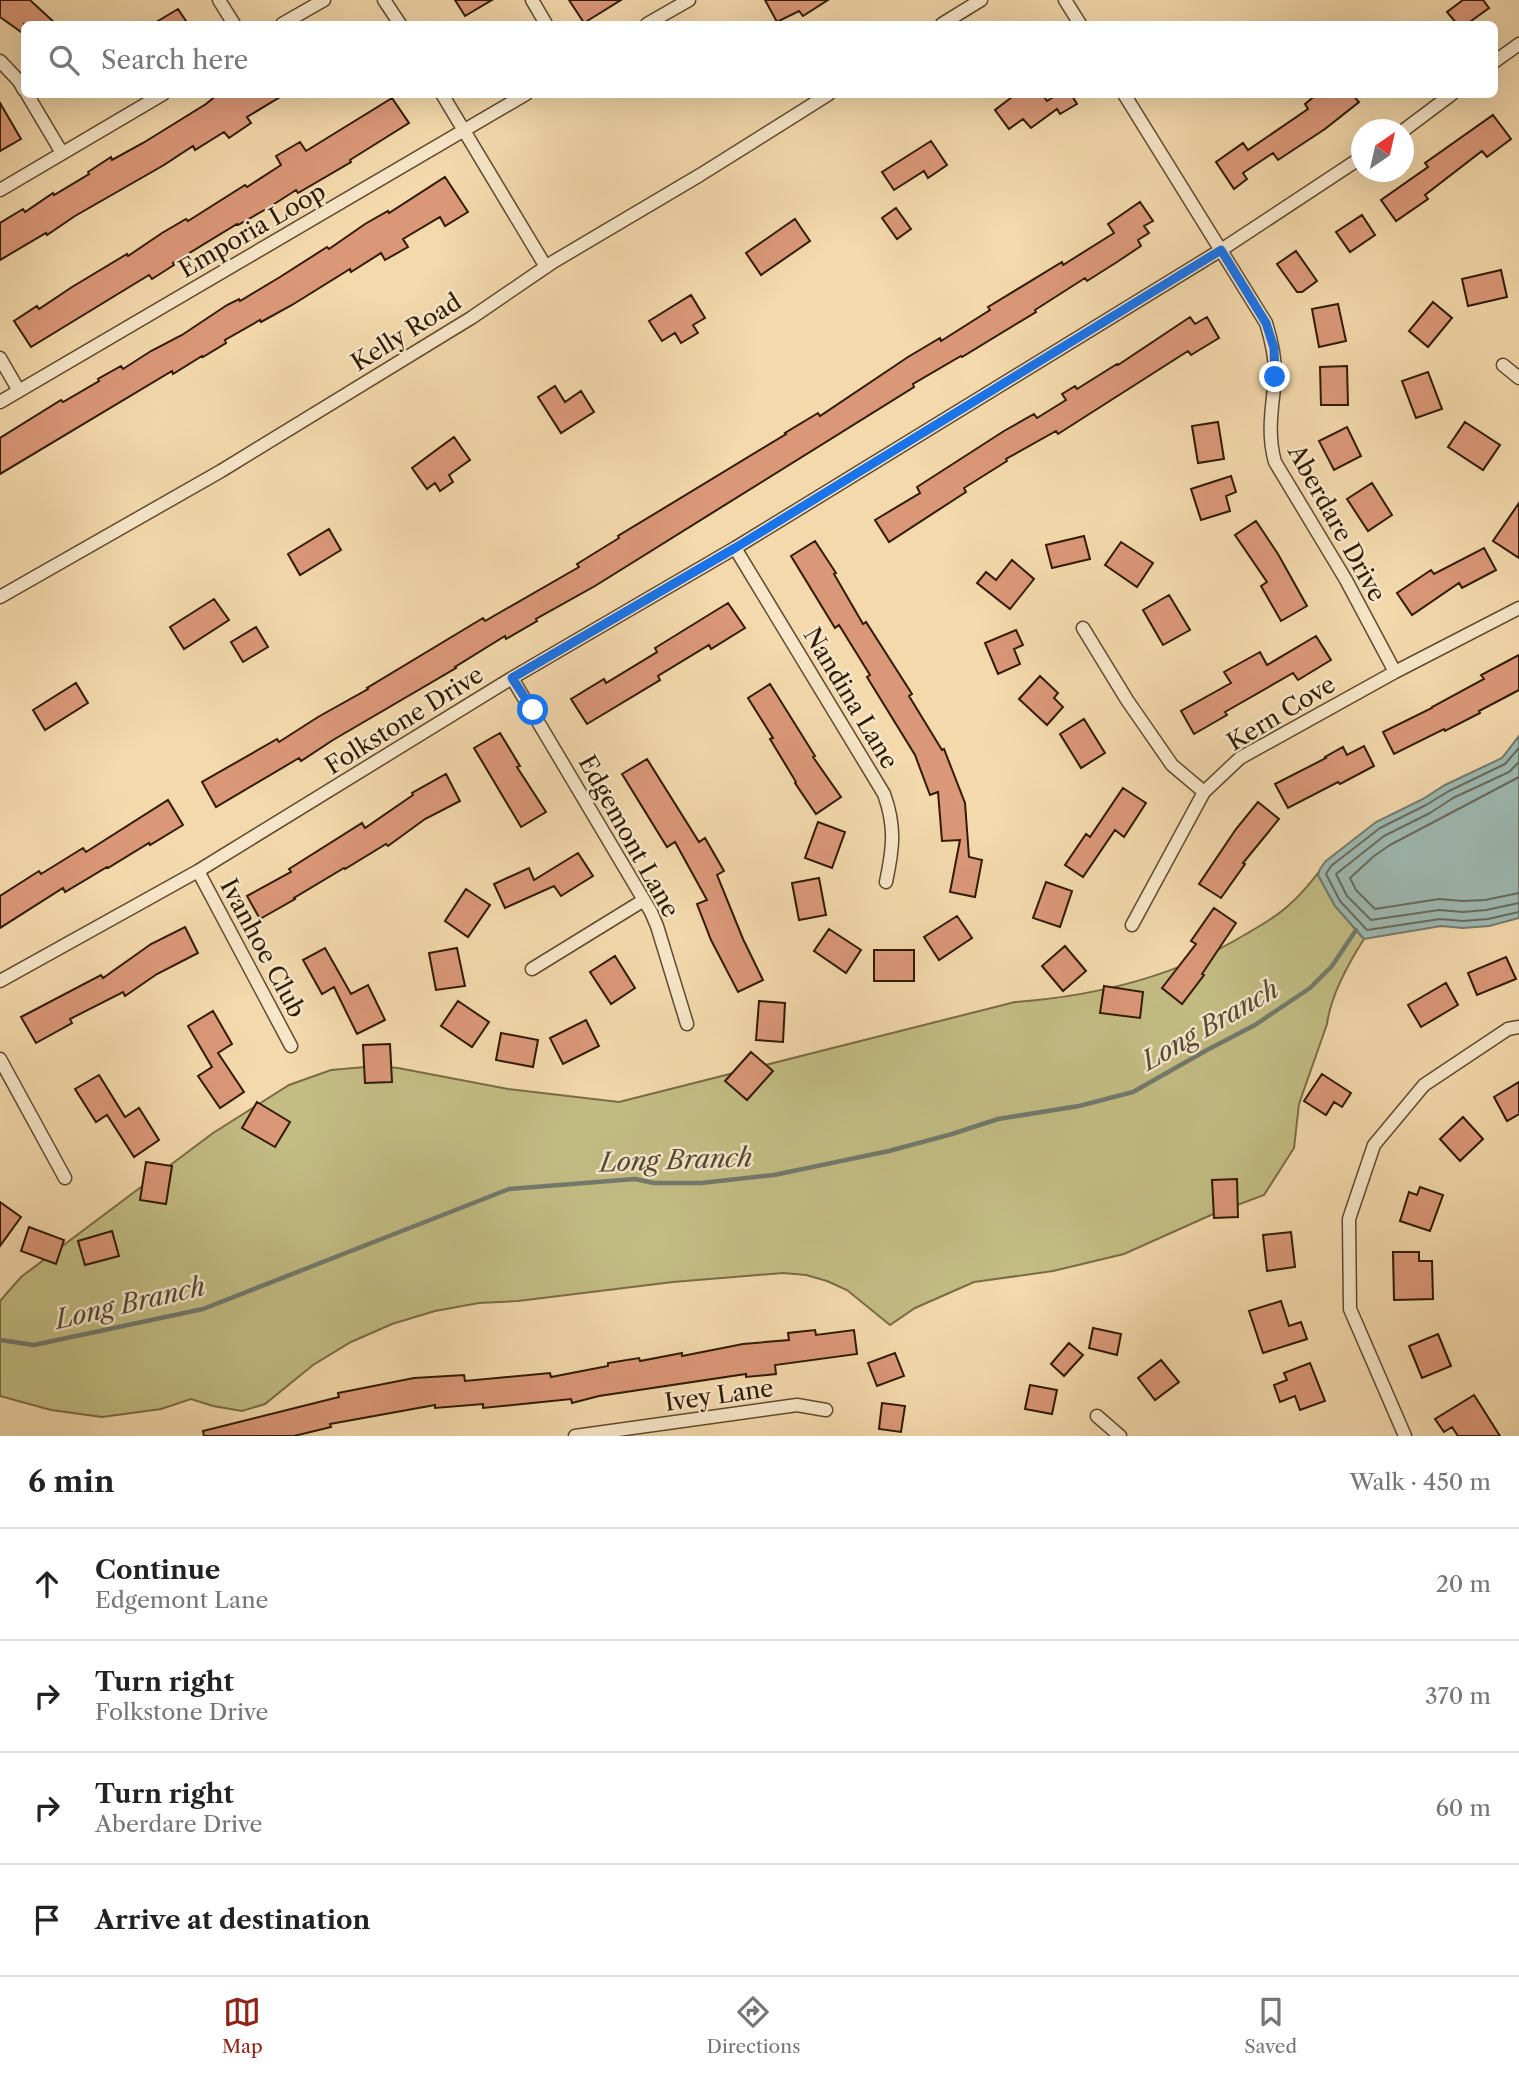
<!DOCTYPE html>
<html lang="en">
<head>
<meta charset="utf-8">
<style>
	body { margin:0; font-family:"Libre Caslon Text",serif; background:#f6f6f6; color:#222 }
	.compass { position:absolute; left:1351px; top:119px; width:63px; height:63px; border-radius:50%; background:#fff; box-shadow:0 7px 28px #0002; rotate:34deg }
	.stop { position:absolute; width:21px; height:21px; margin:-16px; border:5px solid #1a73e8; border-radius:50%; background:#fff }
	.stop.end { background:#1a73e8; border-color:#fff; box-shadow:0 2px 7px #0008 }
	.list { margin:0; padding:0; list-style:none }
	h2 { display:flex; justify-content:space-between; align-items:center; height:91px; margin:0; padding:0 28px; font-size:30px }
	h2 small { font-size:23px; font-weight:400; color:#767676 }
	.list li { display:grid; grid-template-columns:46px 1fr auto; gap:21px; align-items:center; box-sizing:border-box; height:112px; padding:0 28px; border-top:2px solid #e0e0e0 }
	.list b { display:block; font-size:26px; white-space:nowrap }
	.list p { margin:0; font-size:23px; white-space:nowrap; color:#767676 }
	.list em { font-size:23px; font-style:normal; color:#767676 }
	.icon { flex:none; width:38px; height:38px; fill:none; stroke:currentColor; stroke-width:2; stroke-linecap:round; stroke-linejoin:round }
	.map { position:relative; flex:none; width:1519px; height:1436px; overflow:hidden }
	.search { position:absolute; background:#fff; box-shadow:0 7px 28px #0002; left:21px; right:21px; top:21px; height:77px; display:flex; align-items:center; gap:18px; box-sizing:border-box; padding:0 24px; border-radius:10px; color:#767676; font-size:26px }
	.sheet { height:539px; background:#fff }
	nav { display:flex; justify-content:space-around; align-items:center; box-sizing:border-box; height:98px; border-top:2px solid #e0e0e0; background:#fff; font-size:19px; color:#767676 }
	nav a { display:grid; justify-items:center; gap:4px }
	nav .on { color:#8f2418 }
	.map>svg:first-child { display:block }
</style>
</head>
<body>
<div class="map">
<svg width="1519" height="1436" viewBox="0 0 1519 1436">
	<rect width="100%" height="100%" fill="#f3d9ac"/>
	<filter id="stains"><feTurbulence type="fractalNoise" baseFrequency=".00286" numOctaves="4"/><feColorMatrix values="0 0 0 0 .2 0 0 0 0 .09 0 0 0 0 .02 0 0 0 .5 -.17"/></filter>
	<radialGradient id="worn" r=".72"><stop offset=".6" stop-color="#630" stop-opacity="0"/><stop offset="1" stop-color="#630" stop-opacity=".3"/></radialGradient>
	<path fill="#c3bd84" stroke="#7a6c44" stroke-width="2" d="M 1319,872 L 1318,875 L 1335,906 L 1364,939 C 1348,964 1331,994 1327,1024 L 1299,1104 L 1294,1148 L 1264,1195 L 1211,1215 L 1124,1254 L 1053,1271 L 974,1282 L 915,1308 L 890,1325 L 847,1290 L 827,1281 L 806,1275 L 783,1273 L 673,1282 L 518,1301 L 479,1303 L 435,1311 L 392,1324 L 351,1342 L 313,1365 L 265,1404 L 242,1411 L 213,1406 L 191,1399 L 161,1409 L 102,1417 L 51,1410 L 0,1396 L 0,1301 L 21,1277 L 213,1133 L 289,1085 L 331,1070 L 376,1066 L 398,1068 L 508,1089 L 619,1102 L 1015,1002 C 1097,996 1175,977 1246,934 C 1260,926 1278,916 1290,904 C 1301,895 1310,883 1319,872 Z"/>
	<path fill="#9eb9b3" stroke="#727a6d" stroke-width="2" d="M 1519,736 L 1519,918 L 1489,926 L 1463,928 L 1441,926 L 1364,939 L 1335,906 L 1318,875 L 1320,869 L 1326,861 L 1376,822 L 1423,799 L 1445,785 L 1502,758 Z"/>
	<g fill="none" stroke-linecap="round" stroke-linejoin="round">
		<path stroke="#676a5b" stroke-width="2" d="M 1519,748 L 1505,764 L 1449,791 L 1426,805 L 1380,828 L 1331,866 L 1326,874 L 1340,901 L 1367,930 L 1440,919 L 1463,921 L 1488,919 L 1519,912
			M 1519,762 L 1509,772 L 1453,798 L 1430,813 L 1384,836 L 1336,874 L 1347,896 L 1371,920 L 1439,910 L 1463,912 L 1486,910 L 1519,903
			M 1519,777 L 1390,845 L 1374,856 L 1350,878 L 1356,890 L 1375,909 L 1439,899 L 1463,901 L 1485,900 L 1519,893"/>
		<path stroke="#727a6d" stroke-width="4.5" d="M 0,1340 L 34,1345 L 203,1309 L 509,1189 L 635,1179 L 654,1183 L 701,1183 L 774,1175 L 889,1151 L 952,1134 L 998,1119 L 1079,1106 L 1133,1092 L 1207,1050 L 1255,1025 L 1310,988 L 1332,966 L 1356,930"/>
	</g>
	<path fill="#db9879" stroke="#301b03" stroke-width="2" d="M 0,0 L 30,0 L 56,24 L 24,24 L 24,34 L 0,17 Z
		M 455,0 L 492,0 L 465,16 Z
		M 569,0 L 621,0 L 584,23 Z
		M 765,0 L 828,0 L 803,16 L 799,11 L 777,22 Z
		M 1463,0 L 1483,0 L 1489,8 L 1467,24 L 1457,24 L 1447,12 Z
		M 178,9 L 188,24 L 153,24 Z
		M 218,94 L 285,94 L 247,117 L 251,123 L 229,138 L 224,132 L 195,150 L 193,146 L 164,165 L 75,216 L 47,235 L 46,233 L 0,260 L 0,223 L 23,209 L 25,212 L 53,193 L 54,195 L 89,174 L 88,172 L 111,157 L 112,160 L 143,143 L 206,104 Z
		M 1016,94 L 1042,94 L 1047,101 L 1058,94 L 1071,94 L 1077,104 L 1060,114 L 1057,109 L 1031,128 L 1023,119 L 1009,129 L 995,110 Z
		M 1317,94 L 1352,94 L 1359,102 L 1325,129 L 1278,160 L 1273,153 L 1243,173 L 1247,179 L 1234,189 L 1216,162 L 1243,143 L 1248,150 L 1308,109 L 1305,104 Z
		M 392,98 L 409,123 L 350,160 L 351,162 L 298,193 L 296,190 L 268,208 L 238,225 L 237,224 L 173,263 L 174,265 L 152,279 L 149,275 L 31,347 L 14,321 L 37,306 L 39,309 L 72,287 L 127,254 L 128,256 L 162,233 L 186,219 L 188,221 L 245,185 L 247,187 L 281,165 L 276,156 L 300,142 L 306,151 Z
		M 0,103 L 21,139 L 0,151 Z
		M 1493,115 L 1511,139 L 1487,157 L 1482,151 L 1425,195 L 1428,199 L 1396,221 L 1381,200 L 1428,167 L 1425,163 Z
		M 931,141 L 947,165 L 928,178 L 924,171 L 894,190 L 882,172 Z
		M 445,177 L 468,212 L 445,226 L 440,217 L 403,239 L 408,247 L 385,260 L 381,253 L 351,272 L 350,269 L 292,305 L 261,322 L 260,320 L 225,340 L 226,343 L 203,357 L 202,356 L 173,374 L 172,371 L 0,474 L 0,438 L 61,400 L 63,402 L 99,381 L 98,379 L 121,366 L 123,369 L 151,351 L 182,335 L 227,305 L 239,299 L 240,301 L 280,277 L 327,247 L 329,249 L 365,224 L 388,211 L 389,213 Z
		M 1140,202 L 1153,221 L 1144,226 L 1149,233 L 1138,240 L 1141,246 L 1117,262 L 1087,281 L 1085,278 L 1035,310 L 1036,312 L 962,357 L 961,356 L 913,384 L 914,387 L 595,586 L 536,619 L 537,621 L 506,639 L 505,636 L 455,667 L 456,668 L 333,740 L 301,761 L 299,758 L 216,807 L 202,782 L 277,739 L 279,742 L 318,717 L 368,689 L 367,688 L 483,618 L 485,621 L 579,567 L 577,564 L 619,538 L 618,536 L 786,434 L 785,433 L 818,413 L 820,416 L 908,357 L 940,338 L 941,341 L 990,310 L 988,307 L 1062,262 L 1063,265 L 1114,233 L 1108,224 Z
		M 896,208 L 911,229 L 897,239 L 882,218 Z
		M 1362,215 L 1375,235 L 1350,252 L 1336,232 Z
		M 795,219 L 810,241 L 761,275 L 746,253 Z
		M 1296,251 L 1317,281 L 1302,292 L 1297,292 L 1277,264 Z
		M 1501,270 L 1507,297 L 1468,306 L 1462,279 Z
		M 691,295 L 705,318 L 693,325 L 698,333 L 681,343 L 675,333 L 662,341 L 649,321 Z
		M 1433,302 L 1452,318 L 1428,347 L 1409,331 Z
		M 1338,304 L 1346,341 L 1319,347 L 1312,309 Z
		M 1190,317 L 1195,324 L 1207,317 L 1219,338 L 1191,355 L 1188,351 L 1058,434 L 1056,431 L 1006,459 L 1007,461 L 964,488 L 966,492 L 889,542 L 875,520 L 920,493 L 917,487 L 1004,431 L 1034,414 L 1037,418 L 1066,400 L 1062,394 L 1075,386 L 1077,389 L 1117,364 L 1118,365 Z
		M 1347,366 L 1348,405 L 1321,405 L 1320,367 Z
		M 1428,372 L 1442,409 L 1416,418 L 1402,381 Z
		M 555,386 L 565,402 L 581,391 L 594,412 L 561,433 L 538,397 Z
		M 1218,422 L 1224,459 L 1198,463 L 1192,426 Z
		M 1465,422 L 1500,445 L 1483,470 L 1448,447 Z
		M 1347,427 L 1361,456 L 1334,470 L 1319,441 Z
		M 454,437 L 470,460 L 449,475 L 453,482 L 440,491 L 435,483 L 427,489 L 412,468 Z
		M 1231,476 L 1236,492 L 1226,496 L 1230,511 L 1201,520 L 1191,489 Z
		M 1372,483 L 1392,515 L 1368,531 L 1347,499 Z
		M 1519,503 L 1519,558 L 1493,541 Z
		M 1256,521 L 1278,554 L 1307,606 L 1281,621 L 1261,586 L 1267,582 L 1235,535 Z
		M 329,529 L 341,550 L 300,575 L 288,554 Z
		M 1084,536 L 1090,559 L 1052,568 L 1046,545 Z
		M 815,541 L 836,573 L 834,574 L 863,624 L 866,622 L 912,694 L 909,696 L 942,750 L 944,749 L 965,803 L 969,857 L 982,860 L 975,897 L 950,892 L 960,840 L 942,841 L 938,792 L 930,795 L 915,755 L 867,677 L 870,675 L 839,625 L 835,628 L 791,556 Z
		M 1121,542 L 1153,563 L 1137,587 L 1105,565 Z
		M 1484,548 L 1496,570 L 1462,588 L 1459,583 L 1412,615 L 1397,593 L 1431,570 L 1434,574 Z
		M 1012,560 L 1034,579 L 1010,609 L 977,583 L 986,572 L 996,580 Z
		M 1169,595 L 1190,630 L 1163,645 L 1143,610 Z
		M 214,599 L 229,620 L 184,649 L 170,627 Z
		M 728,603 L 745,628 L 711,649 L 709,645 L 658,676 L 660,680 L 587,724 L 571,699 L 604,679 L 606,683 L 657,652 L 655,648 Z
		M 256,627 L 268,647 L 243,662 L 231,642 Z
		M 1016,630 L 1023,645 L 1014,649 L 1020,664 L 998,674 L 985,643 Z
		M 1316,636 L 1331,660 L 1298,680 L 1293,673 L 1225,712 L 1227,715 L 1194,734 L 1181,711 L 1231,683 L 1224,672 L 1260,652 L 1267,665 Z
		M 1519,655 L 1519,690 L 1479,711 L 1480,713 L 1445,731 L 1444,729 L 1394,754 L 1383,732 L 1432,708 L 1432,707 L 1484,679 L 1481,675 Z
		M 1040,676 L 1058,693 L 1054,698 L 1063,707 L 1047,725 L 1019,699 Z
		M 76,683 L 88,703 L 45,730 L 33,710 Z
		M 770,684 L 815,756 L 813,757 L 841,797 L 816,814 L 795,783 L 796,782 L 770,739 L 773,738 L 748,698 Z
		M 1084,719 L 1105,753 L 1081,768 L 1060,734 Z
		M 500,733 L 520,766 L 517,767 L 546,812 L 521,827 L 474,748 Z
		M 1364,746 L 1374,766 L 1340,784 L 1338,782 L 1288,808 L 1275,784 L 1326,758 L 1325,757 L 1343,747 L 1347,755 Z
		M 647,759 L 699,842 L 705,838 L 724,871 L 717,875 L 743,939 L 763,980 L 738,992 L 711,940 L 697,904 L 707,900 L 675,842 L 667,847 L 622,774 Z
		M 446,774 L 460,801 L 425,819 L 388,846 L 386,844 L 345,869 L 344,868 L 294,898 L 295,899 L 260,919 L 247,896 L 291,872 L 289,869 L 362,823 L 365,828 L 413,795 L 412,793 Z
		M 1123,788 L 1146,803 L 1124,837 L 1115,830 L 1083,877 L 1065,865 L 1086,834 L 1090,837 Z
		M 168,800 L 183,825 L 150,845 L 149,843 L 108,868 L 107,867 L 65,892 L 63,888 L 0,928 L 0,896 L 39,871 L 41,874 L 83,848 L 86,852 Z
		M 1258,802 L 1279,819 L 1243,863 L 1245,864 L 1221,898 L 1199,884 L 1236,829 Z
		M 818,822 L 845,832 L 832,868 L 805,858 Z
		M 578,853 L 593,876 L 561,896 L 554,886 L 505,908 L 494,884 L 529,868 L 534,880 Z
		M 819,878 L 826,915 L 799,920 L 792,883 Z
		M 1046,882 L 1072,891 L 1060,927 L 1033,918 Z
		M 466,889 L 490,905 L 468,937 L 445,921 Z
		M 1214,908 L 1236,923 L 1202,974 L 1204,975 L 1182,1004 L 1162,988 L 1196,944 L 1191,941 Z
		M 957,916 L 972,938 L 939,960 L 924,937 Z
		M 185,927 L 198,953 L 157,974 L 125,996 L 123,992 L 70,1019 L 72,1023 L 36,1043 L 21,1017 L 101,975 L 103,978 L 151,944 Z
		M 829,929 L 861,950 L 846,973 L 814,951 Z
		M 1065,946 L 1086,971 L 1063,991 L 1042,966 Z
		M 325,948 L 351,994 L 368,985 L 385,1020 L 357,1034 L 334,987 L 322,994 L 303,960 Z
		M 457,948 L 465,986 L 436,990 L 429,953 Z
		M 874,950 L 914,950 L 914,981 L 874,981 Z
		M 615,956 L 635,988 L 611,1004 L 590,972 Z
		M 1506,957 L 1516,979 L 1477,995 L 1468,973 Z
		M 1446,983 L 1458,1005 L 1421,1027 L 1408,1005 Z
		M 1104,986 L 1143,992 L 1140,1018 L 1100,1013 Z
		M 458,1001 L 489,1022 L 472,1047 L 441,1026 Z
		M 759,1001 L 785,1003 L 783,1042 L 756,1040 Z
		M 213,1011 L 232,1044 L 218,1053 L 244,1092 L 220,1108 L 198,1076 L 212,1067 L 188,1026 Z
		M 586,1020 L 599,1046 L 563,1064 L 550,1038 Z
		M 501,1033 L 538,1040 L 533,1067 L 496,1060 Z
		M 390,1044 L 392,1082 L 365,1083 L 363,1045 Z
		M 751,1052 L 773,1071 L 747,1100 L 725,1081 Z
		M 1322,1074 L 1351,1093 L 1342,1107 L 1334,1102 L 1326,1115 L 1304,1101 Z
		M 99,1075 L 125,1117 L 139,1108 L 159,1140 L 134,1157 L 107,1115 L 96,1122 L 75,1089 Z
		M 1519,1082 L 1519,1114 L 1507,1121 L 1494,1097 Z
		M 257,1102 L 290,1122 L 275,1147 L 242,1128 Z
		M 1463,1117 L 1483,1139 L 1460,1161 L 1440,1139 Z
		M 146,1162 L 172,1166 L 166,1204 L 140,1200 Z
		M 1237,1179 L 1238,1217 L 1214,1218 L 1212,1180 Z
		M 1420,1187 L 1443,1195 L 1430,1231 L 1400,1221 L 1409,1192 L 1417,1195 Z
		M 0,1202 L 21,1217 L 0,1246 Z
		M 29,1227 L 64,1240 L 56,1264 L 21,1251 Z
		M 112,1231 L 119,1256 L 85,1265 L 78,1241 Z
		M 1291,1232 L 1295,1267 L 1267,1271 L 1263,1235 Z
		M 1393,1252 L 1419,1252 L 1419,1261 L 1432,1261 L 1433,1299 L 1394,1300 Z
		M 1281,1301 L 1289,1326 L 1301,1322 L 1307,1339 L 1263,1353 L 1249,1311 Z
		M 1093,1328 L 1121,1334 L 1117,1355 L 1089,1348 Z
		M 815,1330 L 816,1335 L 854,1330 L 857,1354 L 775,1365 L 776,1374 L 746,1377 L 746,1374 L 599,1396 L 572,1403 L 571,1399 L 483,1408 L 483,1404 L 435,1408 L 435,1405 L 330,1424 L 331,1427 L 294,1436 L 204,1436 L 203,1431 L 339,1397 L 338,1393 L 414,1378 L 464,1375 L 465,1381 L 550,1373 L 551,1377 L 608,1366 L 608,1363 L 639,1358 L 640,1361 L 682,1353 L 682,1356 L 743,1344 L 789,1340 L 788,1333 Z
		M 1438,1334 L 1451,1366 L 1422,1378 L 1409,1346 Z
		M 1069,1343 L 1083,1355 L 1064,1376 L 1051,1364 Z
		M 895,1353 L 904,1376 L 877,1386 L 868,1363 Z
		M 1161,1360 L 1179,1382 L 1155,1400 L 1138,1378 Z
		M 1310,1363 L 1325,1401 L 1300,1410 L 1295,1396 L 1280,1402 L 1274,1385 L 1287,1380 L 1284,1373 Z
		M 1030,1385 L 1057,1390 L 1052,1414 L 1025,1409 Z
		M 1474,1395 L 1500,1436 L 1458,1436 L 1452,1427 L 1444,1432 L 1435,1419 Z
		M 882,1403 L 905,1406 L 901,1432 L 879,1429 Z"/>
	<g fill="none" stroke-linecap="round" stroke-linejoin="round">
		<defs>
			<path id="minor" d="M 219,0 L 234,24
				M 384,0 L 400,24
				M 532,0 L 546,24
				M 1065,0 L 1080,24
				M 282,24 L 324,0
				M 647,24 L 689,0
				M 942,24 L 981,0
				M 0,61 L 19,81 L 24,90
				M 1494,62 L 1519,44
				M 27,94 L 62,153
				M 442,94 L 546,267
				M 1124,94 L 1266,323 C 1272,342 1276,359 1275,379 C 1272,408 1267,434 1275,462 L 1346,580 L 1395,672
				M 1404,130 L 1452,94
				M 0,190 L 163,94
				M 0,358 L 19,391
				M 1503,365 L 1519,378
				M 0,402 L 526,94
				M 735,548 L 884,794 C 896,827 893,849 886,882
				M 0,597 L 221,471 L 471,318 L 553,262 L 700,175 L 829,94
				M 1083,628 L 1127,700 L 1172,765 L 1204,792
				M 512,678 L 651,912 L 657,926 L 687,1024
				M 198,871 L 291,1046
				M 1132,925 L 1204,792 L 1240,758 L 1395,672 L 1519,608
				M 532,969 L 644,900
				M 0,981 L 198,871 L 512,678 L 735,548 L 1221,250 L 1362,157
				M 0,1059 L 65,1178
				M 1097,1416 L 1120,1436
				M 575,1436 L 797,1405 L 826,1410
				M 1405,1436 L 1350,1309 L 1349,1219 L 1374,1145 L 1424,1085 L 1508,1029 L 1519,1027"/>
		</defs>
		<use href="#minor" stroke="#614a2d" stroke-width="15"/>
		<use href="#minor" stroke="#f7e6c9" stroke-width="12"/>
	</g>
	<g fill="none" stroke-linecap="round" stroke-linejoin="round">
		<path stroke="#1a73e8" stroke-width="9" d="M 533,710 L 512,678 L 735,548 L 1221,250 L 1266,323 L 1274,348 L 1275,377"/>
	</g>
	<g text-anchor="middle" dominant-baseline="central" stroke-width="5" stroke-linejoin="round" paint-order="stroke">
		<g font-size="24" fill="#301b03" stroke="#f7e6c9">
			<text transform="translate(252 230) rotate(-30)">Emporia Loop</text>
			<text transform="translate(406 332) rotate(-32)">Kelly Road</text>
			<text transform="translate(1337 523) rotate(61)">Aberdare Drive</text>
			<text transform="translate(851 698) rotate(59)">Nandina Lane</text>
			<text transform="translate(1281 713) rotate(-31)">Kern Cove</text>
			<text transform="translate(404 720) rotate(-32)">Folkstone Drive</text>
			<text transform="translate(629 836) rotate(61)">Edgemont Lane</text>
			<text transform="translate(263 948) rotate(62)">Ivanhoe Club</text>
			<text transform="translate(719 1395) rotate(-8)">Ivey Lane</text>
		</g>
		<g font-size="26" font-style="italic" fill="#514a38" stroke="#f7e6c9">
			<text transform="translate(1210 1025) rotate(-30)">Long Branch</text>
			<text transform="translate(676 1160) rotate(-2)">Long Branch</text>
			<text transform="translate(130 1303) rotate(-13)">Long Branch</text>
		</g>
	</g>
	<rect width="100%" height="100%" filter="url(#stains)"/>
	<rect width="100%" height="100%" fill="url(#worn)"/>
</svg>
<svg class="compass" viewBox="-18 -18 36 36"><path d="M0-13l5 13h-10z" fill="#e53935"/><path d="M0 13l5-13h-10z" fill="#767676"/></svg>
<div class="stop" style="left:533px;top:710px"></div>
<div class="stop end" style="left:1275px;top:377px"></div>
<div class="search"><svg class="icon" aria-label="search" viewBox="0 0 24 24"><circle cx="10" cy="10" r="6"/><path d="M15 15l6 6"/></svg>Search here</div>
</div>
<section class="sheet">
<h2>6 min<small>Walk · 450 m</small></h2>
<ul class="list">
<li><svg class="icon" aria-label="ahead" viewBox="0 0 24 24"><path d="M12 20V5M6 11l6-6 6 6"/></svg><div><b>Continue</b><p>Edgemont Lane</p></div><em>20 m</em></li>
<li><svg class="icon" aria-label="right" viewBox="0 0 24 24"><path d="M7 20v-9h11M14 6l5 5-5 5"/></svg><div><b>Turn right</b><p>Folkstone Drive</p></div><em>370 m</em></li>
<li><svg class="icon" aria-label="right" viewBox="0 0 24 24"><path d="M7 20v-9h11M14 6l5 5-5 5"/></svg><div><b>Turn right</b><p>Aberdare Drive</p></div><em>60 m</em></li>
<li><svg class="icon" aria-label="arrive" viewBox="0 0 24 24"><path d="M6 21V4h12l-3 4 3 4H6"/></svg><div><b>Arrive at destination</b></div></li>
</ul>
</section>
<nav>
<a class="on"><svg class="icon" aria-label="map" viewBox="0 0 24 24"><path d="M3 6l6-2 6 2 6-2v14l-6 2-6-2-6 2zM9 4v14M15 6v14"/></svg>Map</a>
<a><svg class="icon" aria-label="directions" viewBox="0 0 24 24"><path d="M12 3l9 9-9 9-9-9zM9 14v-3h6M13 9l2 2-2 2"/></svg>Directions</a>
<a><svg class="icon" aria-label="saved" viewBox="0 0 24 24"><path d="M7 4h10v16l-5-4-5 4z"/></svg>Saved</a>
</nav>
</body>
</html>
